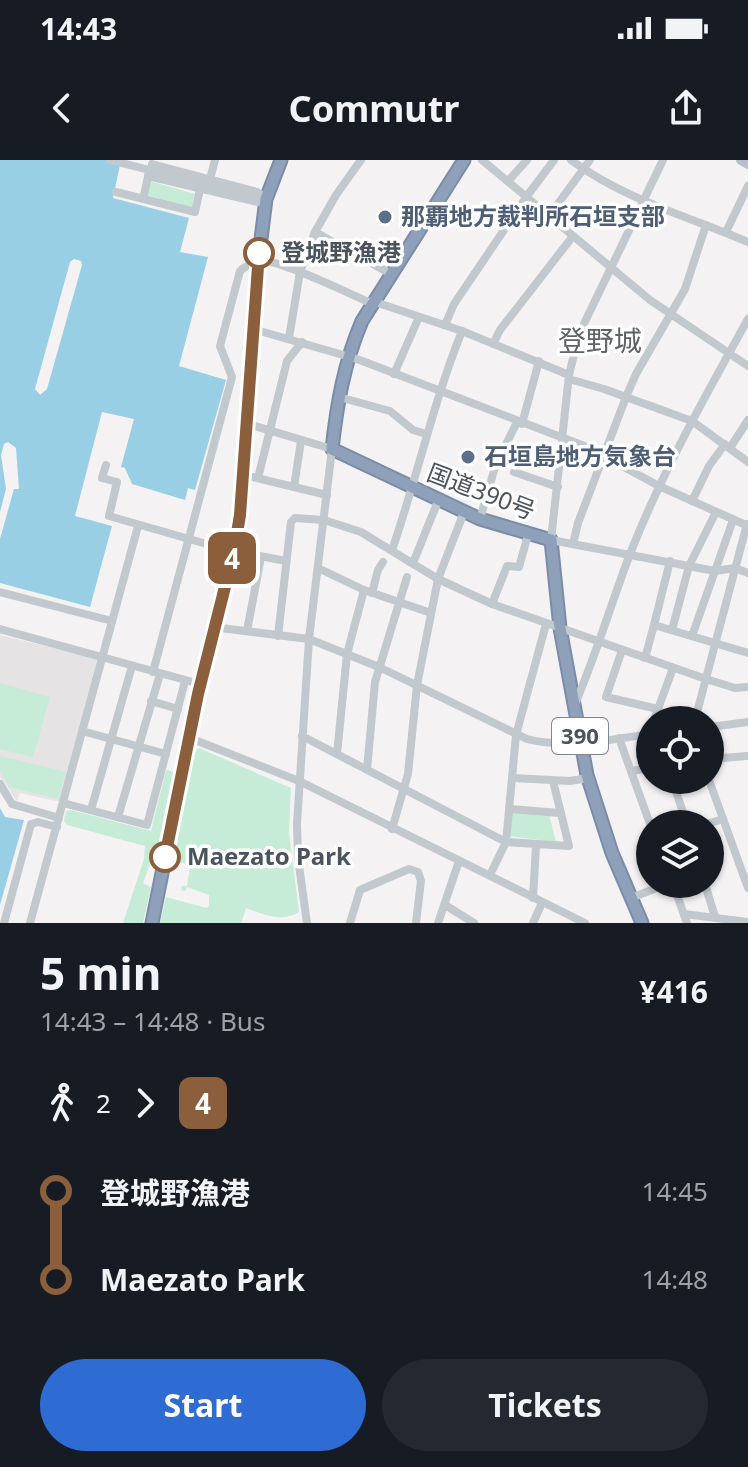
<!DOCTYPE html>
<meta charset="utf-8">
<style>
:root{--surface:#171b24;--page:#242831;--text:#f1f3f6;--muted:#9ea1a6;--accent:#2e6bd2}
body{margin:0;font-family:"Noto Sans","Noto Sans JP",sans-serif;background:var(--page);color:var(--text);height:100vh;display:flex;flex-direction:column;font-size:30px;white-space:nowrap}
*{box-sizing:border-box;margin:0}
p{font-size:26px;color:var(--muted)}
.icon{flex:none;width:44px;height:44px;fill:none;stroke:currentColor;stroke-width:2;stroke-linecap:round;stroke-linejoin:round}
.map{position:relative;height:763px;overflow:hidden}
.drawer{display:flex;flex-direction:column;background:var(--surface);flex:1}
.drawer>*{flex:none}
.badge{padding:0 16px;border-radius:12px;font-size:28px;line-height:52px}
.controls{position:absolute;left:636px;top:546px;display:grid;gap:16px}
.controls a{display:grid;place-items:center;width:88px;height:88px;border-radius:50%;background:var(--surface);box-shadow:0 2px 6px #0004;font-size:40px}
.map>.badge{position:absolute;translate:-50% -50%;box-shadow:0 0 0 4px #fff}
.legs{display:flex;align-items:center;gap:12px;height:88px;padding:0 40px;font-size:26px}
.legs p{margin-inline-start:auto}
.headline{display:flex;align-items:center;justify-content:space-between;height:136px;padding:0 40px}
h1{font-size:44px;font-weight:700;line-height:60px}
.primary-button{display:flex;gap:16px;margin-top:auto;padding:16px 40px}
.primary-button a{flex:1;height:92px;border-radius:48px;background:var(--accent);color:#fff;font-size:32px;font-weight:700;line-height:92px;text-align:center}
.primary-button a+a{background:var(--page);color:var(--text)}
ul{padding:0 40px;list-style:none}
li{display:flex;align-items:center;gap:28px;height:88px;font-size:30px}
li i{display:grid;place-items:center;width:12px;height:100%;margin:0 10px;background:currentColor}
li i::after{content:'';width:20px;height:20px;margin:-10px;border:6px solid;border-radius:50%;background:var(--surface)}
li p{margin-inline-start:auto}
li:first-child i{background:linear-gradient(#0000 50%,currentColor 0)}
li:last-child i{background:linear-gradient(currentColor 50%,#0000 0)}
.status{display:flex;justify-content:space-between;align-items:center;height:56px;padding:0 40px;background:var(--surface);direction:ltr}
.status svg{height:22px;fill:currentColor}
header{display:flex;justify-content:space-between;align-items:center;height:104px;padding:0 40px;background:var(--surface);font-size:36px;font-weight:700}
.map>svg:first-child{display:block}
.education{fill:#e5e3e3}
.green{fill:#c6ecd7}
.water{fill:#98cfe4}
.pier{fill:#f4f2f2}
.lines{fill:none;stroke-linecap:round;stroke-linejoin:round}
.highway-casing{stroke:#7a8ca6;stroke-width:15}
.minor{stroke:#c1c8ce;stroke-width:8}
.major{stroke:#b5bfcd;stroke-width:10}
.highway{stroke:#8fa1ba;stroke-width:11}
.minor-bridge{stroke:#c1c8ce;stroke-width:8}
.line-1-casing{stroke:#fff;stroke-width:18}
.line-1{stroke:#8b5e3c;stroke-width:12}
.service-dot{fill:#5c6f8a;stroke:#fff;stroke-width:3}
.stop-1-dot{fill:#fff;stroke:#8b5e3c;stroke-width:4}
.labels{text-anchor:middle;stroke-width:7;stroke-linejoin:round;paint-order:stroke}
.shield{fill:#fff;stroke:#81878e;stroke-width:2}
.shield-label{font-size:22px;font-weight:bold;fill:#4b545d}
.service-label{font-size:24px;font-weight:bold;fill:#4e5e75;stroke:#fff;text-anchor:start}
.stop-label{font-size:24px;font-weight:bold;fill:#4b545d;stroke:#fff;text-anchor:start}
.street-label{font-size:24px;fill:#4b545d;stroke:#fff}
.quarter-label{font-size:28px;fill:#5f6266;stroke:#fff}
</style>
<div class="status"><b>14:43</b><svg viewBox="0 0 49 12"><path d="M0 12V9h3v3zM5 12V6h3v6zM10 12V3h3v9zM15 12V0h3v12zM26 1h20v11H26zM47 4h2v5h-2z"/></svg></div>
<header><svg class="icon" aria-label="back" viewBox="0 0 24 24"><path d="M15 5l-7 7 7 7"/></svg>Commutr<svg class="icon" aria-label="share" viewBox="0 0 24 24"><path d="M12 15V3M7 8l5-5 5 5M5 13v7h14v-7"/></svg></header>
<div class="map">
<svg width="748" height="763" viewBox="0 0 748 763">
<rect width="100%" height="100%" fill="#f4f2f2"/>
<polygon class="education" points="0,475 95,498 98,502 60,642 20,633 17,641 0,617"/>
<g class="green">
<polygon points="150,21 195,34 192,48 146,35"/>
<polygon points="0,523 50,537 33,597 0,589"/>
<path d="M 199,588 L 291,628 L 289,673 L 299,752 C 282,763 263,754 246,748 L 241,763 L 160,763 L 166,737 L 207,748 L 209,745 L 209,735 L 187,727 L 185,731 L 181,730 L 182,726 L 187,726 L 190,708 L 184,703 L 172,701 L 193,593 Z"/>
<polygon points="0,596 66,612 58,639 9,627 0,610"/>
<polygon points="166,610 174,612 157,699 152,698 143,723 151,727 143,763 123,763 144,699 145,686 67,665 64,661 66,651 71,650 151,671"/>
<polygon points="512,651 549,654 556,682 508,676"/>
</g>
<g class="water">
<polygon points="0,0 121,0 113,38 189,58 180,92 208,97 179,206 226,220 195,330 188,328 185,340 132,324 125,308 121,307 134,259 102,252 75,356 112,366 90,447 0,423"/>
<polygon points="0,648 5,657 24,660 0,745"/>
</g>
<g class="pier">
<polygon points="74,99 81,101 82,105 47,229 40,235 35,229 70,102"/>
<polygon points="8,282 16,288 19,329 14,329 0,379 0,352 6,329 1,295 4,284"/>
</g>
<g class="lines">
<defs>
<g id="highway">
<path d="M 464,0 L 362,161 C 344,203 337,244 332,289 L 480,359 L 551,380 L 560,468 L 587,615 L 612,693 L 642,763"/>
<polyline points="152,763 198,534 234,391 240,355 258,103 266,39 281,0"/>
</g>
</defs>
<use href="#highway" class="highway-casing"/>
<g class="minor">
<polyline points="482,0 650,140 748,206"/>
<path d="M 571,0 C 625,40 688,56 748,82"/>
<polyline points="663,0 579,174 569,215 551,380 715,411 735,408 748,413"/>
<polyline points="152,4 257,32 266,39"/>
<polyline points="148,16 258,42 266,39"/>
<polyline points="210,19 215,0"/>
<polyline points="508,21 527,0"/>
<polyline points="116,32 195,52 201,25"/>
<polyline points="143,39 149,12"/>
<polyline points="549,56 590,0"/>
<polyline points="315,72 391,114"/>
<polyline points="726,72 748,26"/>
<polyline points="372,141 462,171 569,215"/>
<polyline points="445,165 454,144 527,36 554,0"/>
<polyline points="253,169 357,199 587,287 659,326 748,366"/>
<polyline points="289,178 300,112 315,72 336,35 361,0"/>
<polyline points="493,184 500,170 573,76"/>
<polyline points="394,214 419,157"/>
<polyline points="569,219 604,229 692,261 748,302"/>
<polyline points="339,237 390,251 413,270 426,274"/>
<polyline points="248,264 332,289 309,479 297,664 298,698 307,763"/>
<polyline points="522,264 539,201"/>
<polyline points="730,288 748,260"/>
<polyline points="106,305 102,318 117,322 109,356 224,389 286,401"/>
<polyline points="514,312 558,327"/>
<polyline points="244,315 327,335"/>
<polyline points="258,318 287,201 302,182"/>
<polyline points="294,327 301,281"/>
<polyline points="692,341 709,306 725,284"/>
<polyline points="480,359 495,307 517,262"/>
<polyline points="573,384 578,363 626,237 636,214 685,129 706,65"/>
<path d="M 392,390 C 417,318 433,243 462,171"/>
<polyline points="670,401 654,465 748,493"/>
<polyline points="413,403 438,341"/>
<polyline points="318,408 364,430 431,453"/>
<polyline points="0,432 112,461"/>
<polyline points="372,433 378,410 383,402"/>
<polyline points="492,444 507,406 519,407 528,375"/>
<path d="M 213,467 L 309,479 L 379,507 L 527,579 C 566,589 610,580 650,574"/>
<polyline points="0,469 200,524"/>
<polyline points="672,470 689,406 716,352"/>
<polyline points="247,471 261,397"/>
<polyline points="278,476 291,362 295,358 324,360 361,372 438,419 492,444 706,519 735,528 748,527"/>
<polyline points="692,476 733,360"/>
<polyline points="622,490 606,537 658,549"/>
<polyline points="645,498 654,465"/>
<path d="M 153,512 L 232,217 L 220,186 L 240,111 C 245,106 255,102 263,101 C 281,100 350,134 371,143"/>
<polyline points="151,541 178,549"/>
<path d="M 575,544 C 596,495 611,444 630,394 C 662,312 706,235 748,159"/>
<polyline points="654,560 673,508"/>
<polyline points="695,560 747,364"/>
<polyline points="710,567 748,562"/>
<polyline points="82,571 166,594"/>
<polyline points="302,576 506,682 569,686 553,621"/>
<polyline points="190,578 299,621 585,763"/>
<polyline points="619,578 650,664"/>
<polyline points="337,594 347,494 364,430"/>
<polyline points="710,599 748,596"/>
<polyline points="367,610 375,522 407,417"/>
<polyline points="631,611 650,608"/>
<polyline points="513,618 570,621 588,618"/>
<polyline points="672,620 687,664"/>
<polyline points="709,620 748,728"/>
<polyline points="0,624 12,644 59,658"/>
<polyline points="63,643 147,665 184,525"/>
<polyline points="510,649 560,653"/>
<polyline points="91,650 132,506"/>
<polyline points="118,657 160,514"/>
<polyline points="707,664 723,659"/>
<polyline points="392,669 408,614 417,525 438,419 464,352"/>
<polyline points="490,715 506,682 516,575 546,464"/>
<polyline points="673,724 687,763"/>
<polyline points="705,724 715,757"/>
<polyline points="533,738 536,686"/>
<polyline points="631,738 667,724"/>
<polyline points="445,745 474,763"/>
<polyline points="684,754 748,762"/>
<polyline points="4,763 31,664 38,662 57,667"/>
<polyline points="30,763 138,366"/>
<polyline points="350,763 360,730 409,709 418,712 421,721 416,763"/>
<polyline points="438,763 459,701"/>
<polyline points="533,763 542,743"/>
</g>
<polyline class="major" points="741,0 748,4"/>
<use href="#highway" class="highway"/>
<polyline class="minor-bridge" points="110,0 254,37"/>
</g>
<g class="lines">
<defs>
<polyline id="line-1" points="165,697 198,534 234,391 240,355 259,93"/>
</defs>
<use href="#line-1" class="line-1-casing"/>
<use href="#line-1" class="line-1"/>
</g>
<g class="service-dot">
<circle cx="385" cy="57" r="8"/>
<circle cx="468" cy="297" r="8"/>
</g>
<g class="stop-1-dot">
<circle cx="259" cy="93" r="14"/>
<circle cx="165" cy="697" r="14"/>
</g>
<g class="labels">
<rect class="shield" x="552" y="558" width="56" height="36" rx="6"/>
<g class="shield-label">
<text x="580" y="584">390</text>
</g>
<g class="service-label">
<text x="401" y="65">那覇地方裁判所石垣支部</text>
<text x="484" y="305">石垣島地方気象台</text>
</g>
<g class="stop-label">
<text x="281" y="101">登城野漁港</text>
<text x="187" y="705">Maezato Park</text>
</g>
<g class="street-label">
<text transform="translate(481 332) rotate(21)" y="8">国道390号</text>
</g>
<g class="quarter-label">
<text x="600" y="191">登野城</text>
</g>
</g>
</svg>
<div class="controls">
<a><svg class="icon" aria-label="locate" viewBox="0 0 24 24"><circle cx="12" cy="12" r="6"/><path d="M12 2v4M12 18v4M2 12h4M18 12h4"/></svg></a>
<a><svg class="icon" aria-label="layers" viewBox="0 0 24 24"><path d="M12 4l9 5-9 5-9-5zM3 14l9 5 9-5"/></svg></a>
</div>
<b class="badge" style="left:232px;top:398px;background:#8b5e3c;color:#fff">4</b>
</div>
<section class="drawer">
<div class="headline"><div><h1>5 min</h1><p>14:43 – 14:48 · Bus</p></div><b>¥416</b></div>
<div class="legs"><svg class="icon" aria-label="walk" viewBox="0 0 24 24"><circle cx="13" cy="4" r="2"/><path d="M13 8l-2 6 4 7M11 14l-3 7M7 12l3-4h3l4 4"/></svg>2<svg class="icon" aria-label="forward" viewBox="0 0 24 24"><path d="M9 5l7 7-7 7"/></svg><b class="badge" style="background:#8b5e3c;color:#fff">4</b></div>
<ul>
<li><i style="color:#8b5e3c"></i><b>登城野漁港</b><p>14:45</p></li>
<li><i style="color:#8b5e3c"></i><b>Maezato Park</b><p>14:48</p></li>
</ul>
<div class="primary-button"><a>Start</a><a>Tickets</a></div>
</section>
